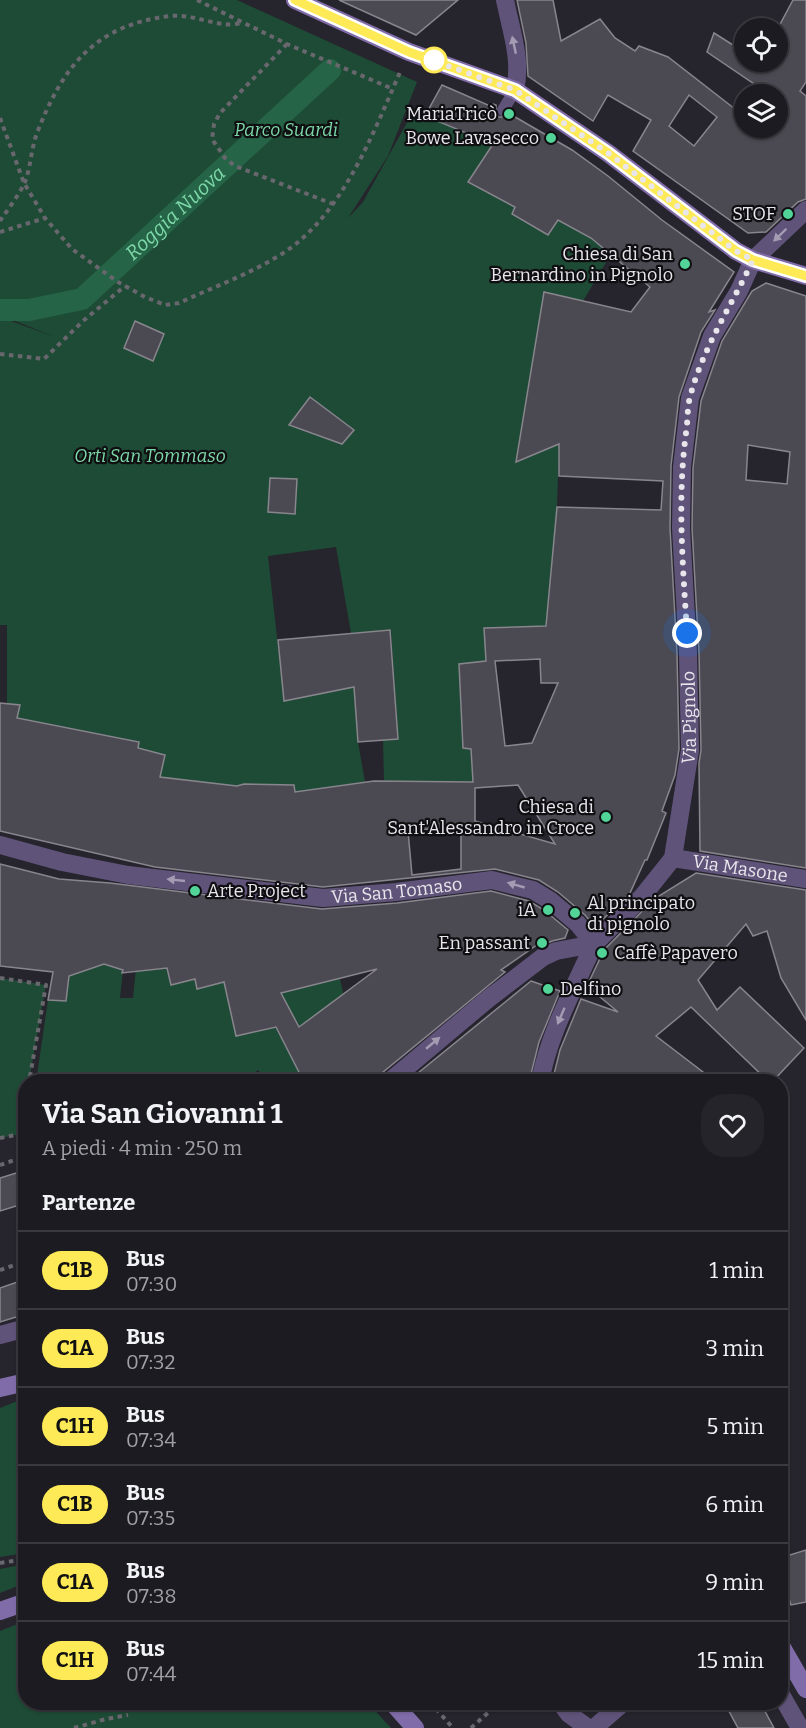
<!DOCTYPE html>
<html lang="it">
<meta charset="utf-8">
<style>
:root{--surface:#1c1b21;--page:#25242a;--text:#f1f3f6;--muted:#a0a1a5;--line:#3a393f}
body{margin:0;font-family:Bitter,serif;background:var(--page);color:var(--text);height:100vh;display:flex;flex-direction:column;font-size:22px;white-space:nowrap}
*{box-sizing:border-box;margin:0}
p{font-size:20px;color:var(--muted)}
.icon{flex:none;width:33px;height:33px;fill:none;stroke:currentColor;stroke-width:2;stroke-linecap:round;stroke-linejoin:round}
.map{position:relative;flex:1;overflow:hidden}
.sheet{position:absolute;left:18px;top:1074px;width:770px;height:636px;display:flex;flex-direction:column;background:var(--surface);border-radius:24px;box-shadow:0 2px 4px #0004,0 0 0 2px var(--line)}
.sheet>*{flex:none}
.badge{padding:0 12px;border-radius:20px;font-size:21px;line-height:39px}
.tools{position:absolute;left:734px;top:18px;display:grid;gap:12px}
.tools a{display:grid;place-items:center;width:54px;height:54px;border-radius:50%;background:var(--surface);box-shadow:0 2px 4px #0004,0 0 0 2px var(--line);font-size:30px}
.you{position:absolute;width:30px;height:30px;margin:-15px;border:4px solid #fff;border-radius:50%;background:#1a73e8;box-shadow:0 0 0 9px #1a73e833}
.map>.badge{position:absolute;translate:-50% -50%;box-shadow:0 0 0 3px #fff}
h2{padding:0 24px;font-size:22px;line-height:54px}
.round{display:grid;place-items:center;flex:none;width:63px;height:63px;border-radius:24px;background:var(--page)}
.summary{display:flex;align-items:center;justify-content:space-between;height:102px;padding:0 24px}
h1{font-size:28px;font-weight:700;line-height:45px}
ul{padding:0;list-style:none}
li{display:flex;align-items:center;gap:18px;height:78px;padding:0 24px;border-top:2px solid var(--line)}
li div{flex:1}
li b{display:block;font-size:22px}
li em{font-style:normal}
li .badge{min-width:66px;font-weight:700;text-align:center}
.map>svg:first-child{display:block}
.green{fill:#1e4b35}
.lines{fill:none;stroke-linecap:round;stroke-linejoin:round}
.canal{stroke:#256446;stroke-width:22}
.building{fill:#4b4951;stroke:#88858e;stroke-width:1.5;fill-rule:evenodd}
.path{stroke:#69676e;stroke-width:4;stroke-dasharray:4.5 4.5;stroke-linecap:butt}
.lane{stroke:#60537a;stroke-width:12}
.street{stroke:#60537a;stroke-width:18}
.secondary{stroke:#816caa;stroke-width:18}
.oneway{fill:#a49cb2}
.line-casing{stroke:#fff;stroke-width:14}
.line{stroke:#feea57;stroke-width:9}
.walk{stroke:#e8e6eb;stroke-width:6;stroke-dasharray:0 10.8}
.stop-dot{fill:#fff;stroke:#feea57;stroke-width:3}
.poi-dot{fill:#52d397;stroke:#0f0e11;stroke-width:2}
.labels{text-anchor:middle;stroke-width:4.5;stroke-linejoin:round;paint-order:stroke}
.poi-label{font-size:18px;fill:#e8e6eb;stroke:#0f0e11;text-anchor:end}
.park-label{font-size:18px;font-style:italic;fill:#7dd8a9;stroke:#0f0e11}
.street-label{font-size:18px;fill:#e8e6eb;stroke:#0f0e11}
.water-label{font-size:20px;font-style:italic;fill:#7dd8a9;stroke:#0f0e11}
</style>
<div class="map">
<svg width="806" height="1728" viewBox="0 0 806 1728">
<rect width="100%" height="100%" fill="#26242c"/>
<g class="green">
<polygon points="0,0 237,0 417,82 388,156 348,218 363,202 414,110 473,136 475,133 492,145 468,183 491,194 516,204 512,214 547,234 558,220 591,238 611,254 583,301 516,461 559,444 557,507 546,626 485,628 486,661 459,664 463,748 471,749 473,782 384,781 383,740 398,739 391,631 351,633 336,547 268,556 284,701 354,687 358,742 365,782 295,792 293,785 244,784 237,786 187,780 168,780 160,778 165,755 138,748 138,742 17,718 20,705 7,704 7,625 0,625 0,317 55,337 0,315"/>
<polygon points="104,964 123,970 120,998 133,998 136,969 167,968 171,985 195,979 197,989 224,982 250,1001 314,985 338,970 344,997 304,1081 268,1081 258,1070 243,1081 36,1082 48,1000 66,1001 69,976"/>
<polygon points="0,978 46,985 29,1081 26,1082 25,1105 21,1134 0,1138"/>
<polygon points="25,1398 23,1528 25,1528 25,1553 0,1557 0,1408"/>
<polygon points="25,1564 25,1583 0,1593 0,1569"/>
<polygon points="25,1621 26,1702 352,1702 359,1712 354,1703 368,1703 391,1728 0,1728 0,1631"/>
</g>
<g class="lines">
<path class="canal" id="s1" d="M 0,310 L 29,310 L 82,299 L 330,70"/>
</g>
<g class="building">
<polygon points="339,0 458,0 416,35"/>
<path d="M 517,0 L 553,0 L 561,41 L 600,19 L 615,38 L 635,51 L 639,46 L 668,57 L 744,116 L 744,128 L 777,128 L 777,94 L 769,94 L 707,52 L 714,33 L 744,52 L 744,62 L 777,62 L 777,30 L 793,0 L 806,0 L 806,82 L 800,91 L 806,96 L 806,199 L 798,202 L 766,232 L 748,233 L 633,151 L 651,120 L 608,95 L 593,121 L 528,76 L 526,43 ZM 689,95 L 717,117 L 694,146 L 669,126 Z"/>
<path d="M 442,85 L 490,106 L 493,104 L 496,105 L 496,113 L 499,117 L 506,117 L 510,114 L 572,150 L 608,176 L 662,220 L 734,272 L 709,312 L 715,310 L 701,332 L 679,397 L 671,466 L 670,528 L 677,653 L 679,749 L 675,775 L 662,811 L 666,813 L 647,860 L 645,860 L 630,893 L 595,927 L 585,915 L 558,892 L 539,880 L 495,869 L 323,887 L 155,867 L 0,831 L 0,703 L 20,705 L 17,718 L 139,742 L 138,748 L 165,755 L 160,777 L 237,786 L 244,784 L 294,785 L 295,792 L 374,781 L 473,782 L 471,749 L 463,748 L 459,664 L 486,661 L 484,628 L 546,626 L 557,507 L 661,510 L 663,481 L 559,476 L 559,444 L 516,462 L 544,292 L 631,312 L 650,287 L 591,238 L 558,220 L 548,235 L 512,214 L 515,207 L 468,182 L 493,144 L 425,116 ZM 540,659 L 541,683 L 558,683 L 532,743 L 505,746 L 495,661 ZM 518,785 L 555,844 L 475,821 L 475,788 ZM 461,826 L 461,869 L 412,875 L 408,831 Z"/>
<path d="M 766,283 L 806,296 L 806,868 L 700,851 L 699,763 L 701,750 L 699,653 L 692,528 L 693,468 L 701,401 L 722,341 L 752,291 ZM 748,445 L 790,452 L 787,484 L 746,480 Z"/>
<polygon points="135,321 164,334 153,361 124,348"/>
<polygon points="310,397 354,430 342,444 289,425"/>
<polygon points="270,478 297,479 295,514 268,512"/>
<polygon points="390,630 398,739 358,742 354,687 284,701 278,640"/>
<path d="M 0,864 L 59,879 L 110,883 L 322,909 L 397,903 L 491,891 L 529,901 L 544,910 L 568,930 L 565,938 L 552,941 L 539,947 L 537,945 L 501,970 L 505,972 L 382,1073 L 378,1082 L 304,1082 L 276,1027 L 236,1036 L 224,982 L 197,989 L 195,979 L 171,985 L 167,968 L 122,973 L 123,970 L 104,964 L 69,976 L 66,1001 L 48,1000 L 53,972 L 0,966 ZM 377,969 L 299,1027 L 281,993 Z"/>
<polygon points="696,873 806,890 806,1020 781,978 767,931 753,936 746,924 698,980 717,1010 740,987 804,1048 772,1082 769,1082 691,1007 656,1036 716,1082 552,1082 560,1050 581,999 618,1012 587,986 604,950 654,899"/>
<polygon points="531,981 560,991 539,1042 529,1082 407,1082"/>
<polygon points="26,1170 26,1203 0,1211 0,1178"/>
<polygon points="26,1279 26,1314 0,1322 0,1288"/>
<polygon points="806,1550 806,1602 791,1605 780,1570 780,1558"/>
<polygon points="724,1702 760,1702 774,1728 738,1728"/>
</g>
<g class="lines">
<g class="path">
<polyline points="197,0 287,44 393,89"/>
<polyline points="287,44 220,113 214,124 212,139 225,158 235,166 333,204"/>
<path d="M 0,118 L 24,183 L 45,218 L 72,249 L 118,282 L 145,297 L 165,305 L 179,303 C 211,288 245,276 275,258 C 341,221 372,135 401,70"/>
<path d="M 0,221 C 8,209 19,195 25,182 C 31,166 31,149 37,133 C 63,66 95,25 170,16 C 189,14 205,22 224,24 C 230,25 237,24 243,23"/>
<polyline points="0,232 45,218"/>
<polyline points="0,354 44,359 83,321 125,286"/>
<polyline points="0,978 46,985 29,1082"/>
<polyline points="0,1138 21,1134 26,1105"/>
<polyline points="0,1165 26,1156"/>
<polyline points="0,1270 26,1261"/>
<polyline points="0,1563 26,1559"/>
<polyline points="430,1702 453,1728"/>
<polyline points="74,1728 106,1719 128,1715"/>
<polyline points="471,1728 500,1702"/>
</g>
<polyline class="lane" points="503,110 515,90"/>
<g class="street">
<path d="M 505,0 C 511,30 522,60 515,90"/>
<path id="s2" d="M 0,845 L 62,862 L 128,875 L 323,898 L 396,892 L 492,880 L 533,890 L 551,901 L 578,924 L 594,944"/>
<path id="s3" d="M 673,858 L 806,879"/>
<path id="s4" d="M 389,1082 L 488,999 L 543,957 L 556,951 L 594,944 L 641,898 L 673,858 L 690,750 L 688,653 L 681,528 L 682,467 L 690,398 L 712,336 L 739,291 L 753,260 L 806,210"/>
<path d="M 540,1082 C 549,1033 574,989 594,944"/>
<polyline points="0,1335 26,1328"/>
<polyline points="780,1693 800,1728"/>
<polyline points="560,1702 569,1714 588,1728"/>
<polyline points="594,1728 624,1702"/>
</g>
<g class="secondary">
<polyline points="295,0 409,52 515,90 608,153 736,251 753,260 806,276"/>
<polyline points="0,1388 26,1382"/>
<polyline points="0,1611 26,1602"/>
<polyline points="780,1644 806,1689"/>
<polyline points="392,1702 415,1728"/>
</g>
</g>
<defs><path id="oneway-solid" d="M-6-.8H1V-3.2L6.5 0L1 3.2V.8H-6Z" transform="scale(1.5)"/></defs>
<g class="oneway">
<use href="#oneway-solid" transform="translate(514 45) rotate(-102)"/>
<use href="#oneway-solid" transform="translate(780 235) rotate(136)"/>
<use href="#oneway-solid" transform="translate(176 880) rotate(-174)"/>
<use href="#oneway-solid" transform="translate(516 885) rotate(-164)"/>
<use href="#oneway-solid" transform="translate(561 1016) rotate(113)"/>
<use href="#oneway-solid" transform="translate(433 1043) rotate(-40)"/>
</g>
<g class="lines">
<defs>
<polyline id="line" points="295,0 409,52 515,90 608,153 736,251 753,260 806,276"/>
</defs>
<use href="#line" class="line-casing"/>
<use href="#line" class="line"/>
<path class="walk" d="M 434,60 L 426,58 L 515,90 L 608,153 L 736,251 L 753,260 C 732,305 703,347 690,397 C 687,408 688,421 686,433 C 677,500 683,566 687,633"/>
</g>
<circle class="stop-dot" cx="434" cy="60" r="12"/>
<g class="poi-dot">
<circle cx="509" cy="114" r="6"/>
<circle cx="551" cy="138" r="6"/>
<circle cx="788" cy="214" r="6"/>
<circle cx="685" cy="264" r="6"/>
<circle cx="606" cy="817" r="6"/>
<circle cx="195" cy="891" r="6"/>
<circle cx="548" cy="910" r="6"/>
<circle cx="575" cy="913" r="6"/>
<circle cx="542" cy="943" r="6"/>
<circle cx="602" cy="953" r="6"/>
<circle cx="548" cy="989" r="6"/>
</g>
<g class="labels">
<g class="poi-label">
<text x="497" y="120">MariaTricò</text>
<text x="539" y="144">Bowe Lavasecco</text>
<text x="776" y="220">STOF</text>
<text x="673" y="260">Chiesa di San<tspan x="673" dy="21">Bernardino in Pignolo</tspan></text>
<text x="594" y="813">Chiesa di<tspan x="594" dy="21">Sant'Alessandro in Croce</tspan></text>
<text x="207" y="897" text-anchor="start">Arte Project</text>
<text x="587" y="909" text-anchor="start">Al principato<tspan x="587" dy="21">di pignolo</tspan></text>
<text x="536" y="916">iA</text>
<text x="530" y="949">En passant</text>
<text x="614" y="959" text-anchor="start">Caffè Papavero</text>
<text x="560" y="995" text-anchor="start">Delfino</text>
</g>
<g class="park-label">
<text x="286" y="136">Parco Suardi</text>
<text x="150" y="462">Orti San Tommaso</text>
</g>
<g class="street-label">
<text dy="6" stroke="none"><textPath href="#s4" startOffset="510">Via Pignolo</textPath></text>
<text dy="6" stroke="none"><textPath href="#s3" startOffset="68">Via Masone</textPath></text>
<text dy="6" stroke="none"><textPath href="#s2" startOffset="402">Via San Tomaso</textPath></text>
</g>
<g class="water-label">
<text dy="7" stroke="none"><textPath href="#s1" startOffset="210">Roggia Nuova</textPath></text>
</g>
</g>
</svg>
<div class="tools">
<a><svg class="icon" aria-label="locate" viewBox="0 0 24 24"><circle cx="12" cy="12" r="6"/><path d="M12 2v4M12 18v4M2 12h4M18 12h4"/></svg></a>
<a><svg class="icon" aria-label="layers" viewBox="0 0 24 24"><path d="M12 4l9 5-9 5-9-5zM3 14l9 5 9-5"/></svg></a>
</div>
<div class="you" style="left:687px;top:633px"></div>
<section class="sheet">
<div class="summary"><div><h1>Via San Giovanni 1</h1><p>A piedi · 4 min · 250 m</p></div><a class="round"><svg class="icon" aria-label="heart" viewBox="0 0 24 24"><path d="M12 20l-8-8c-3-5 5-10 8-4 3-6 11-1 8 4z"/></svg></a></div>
<h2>Partenze</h2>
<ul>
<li><span class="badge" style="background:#feea57;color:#111">C1B</span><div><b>Bus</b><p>07:30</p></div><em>1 min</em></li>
<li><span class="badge" style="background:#feea57;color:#111">C1A</span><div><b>Bus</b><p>07:32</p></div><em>3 min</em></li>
<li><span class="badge" style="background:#feea57;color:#111">C1H</span><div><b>Bus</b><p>07:34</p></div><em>5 min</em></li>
<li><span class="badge" style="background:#feea57;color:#111">C1B</span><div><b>Bus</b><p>07:35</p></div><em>6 min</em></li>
<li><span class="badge" style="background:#feea57;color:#111">C1A</span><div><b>Bus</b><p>07:38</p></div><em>9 min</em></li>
<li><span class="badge" style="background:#feea57;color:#111">C1H</span><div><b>Bus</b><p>07:44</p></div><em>15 min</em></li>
</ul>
</section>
</div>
